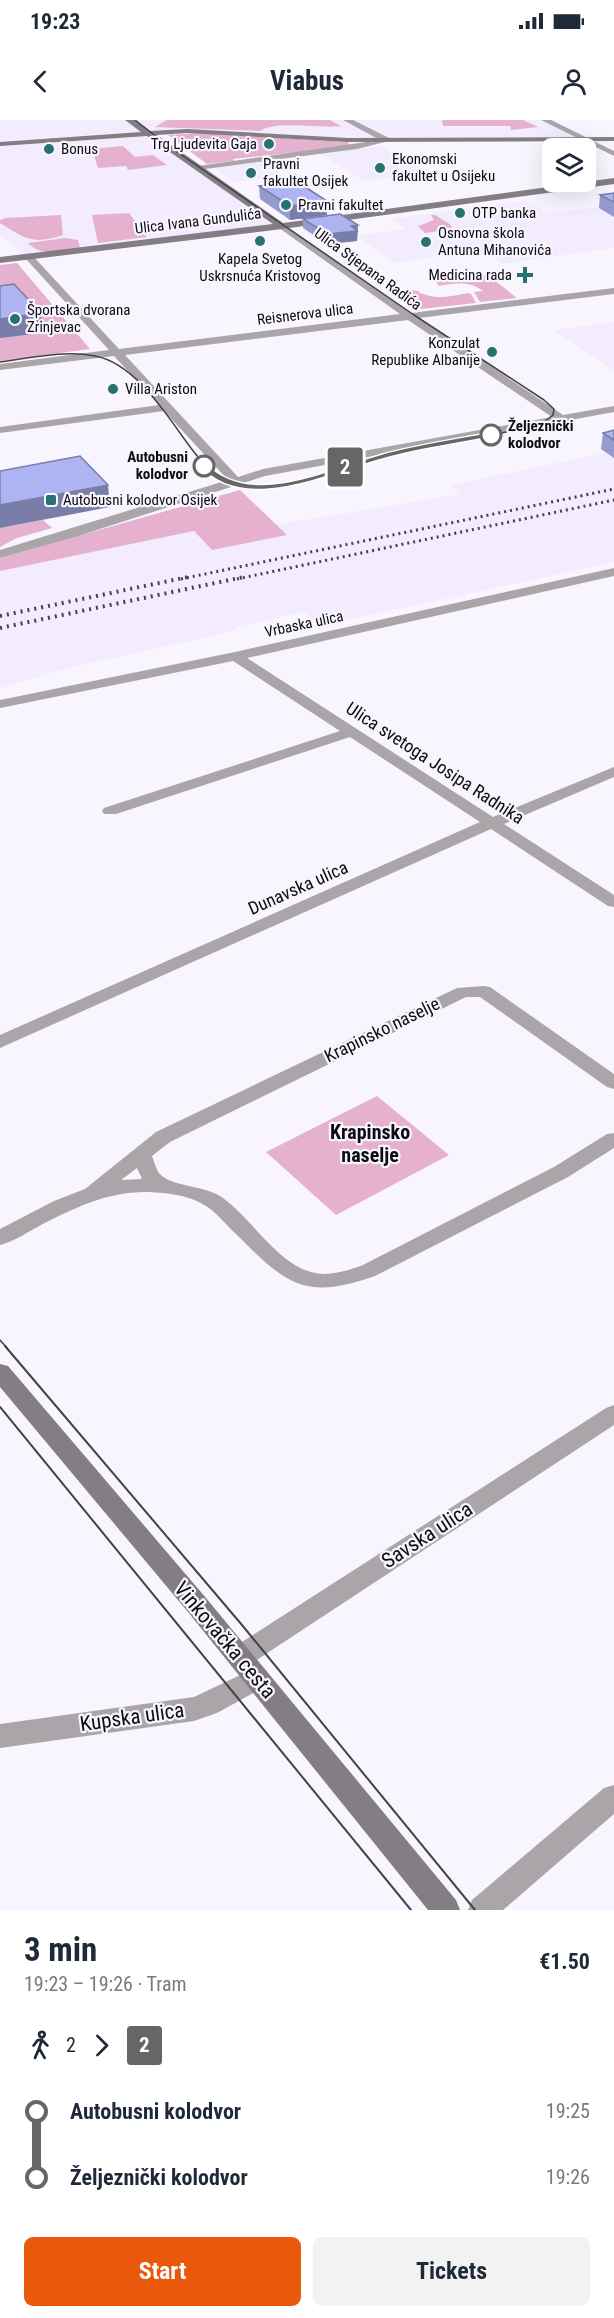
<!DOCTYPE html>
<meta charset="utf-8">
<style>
:root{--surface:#fff;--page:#f2f2f3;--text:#1f2937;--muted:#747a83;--accent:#ea580c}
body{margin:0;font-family:"Roboto Condensed",sans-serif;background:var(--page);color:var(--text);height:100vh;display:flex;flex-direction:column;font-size:22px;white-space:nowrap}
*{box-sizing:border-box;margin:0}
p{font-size:20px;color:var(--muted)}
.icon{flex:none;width:33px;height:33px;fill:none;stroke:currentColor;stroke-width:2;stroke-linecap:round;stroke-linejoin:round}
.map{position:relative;height:1790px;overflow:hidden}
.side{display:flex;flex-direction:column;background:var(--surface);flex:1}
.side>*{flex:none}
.badge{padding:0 12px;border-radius:4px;font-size:21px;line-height:39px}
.fabs{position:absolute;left:542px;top:18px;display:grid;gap:12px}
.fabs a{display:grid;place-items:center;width:54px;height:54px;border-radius:9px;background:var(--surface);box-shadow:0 6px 24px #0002;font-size:30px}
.map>.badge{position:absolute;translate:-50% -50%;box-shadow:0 0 0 3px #fff}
.legs{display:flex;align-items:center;gap:9px;height:66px;padding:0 24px;font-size:20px}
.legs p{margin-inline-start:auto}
.summary{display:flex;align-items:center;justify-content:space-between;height:102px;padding:0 24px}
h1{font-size:33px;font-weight:700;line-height:45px}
.primary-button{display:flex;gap:12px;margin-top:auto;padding:12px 24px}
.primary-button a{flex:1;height:69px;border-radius:9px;background:var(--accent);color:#fff;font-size:24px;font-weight:700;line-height:69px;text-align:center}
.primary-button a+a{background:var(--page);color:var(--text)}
ul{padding:0 24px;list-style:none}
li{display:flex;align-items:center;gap:21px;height:66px;font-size:22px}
li i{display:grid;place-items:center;width:9px;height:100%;margin:0 8px;background:currentColor}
li i::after{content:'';width:15px;height:15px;margin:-8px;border:4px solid;border-radius:50%;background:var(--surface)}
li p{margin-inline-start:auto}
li:first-child i{background:linear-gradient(#0000 50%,currentColor 0)}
li:last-child i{background:linear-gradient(currentColor 50%,#0000 0)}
.status{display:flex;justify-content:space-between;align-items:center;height:42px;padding:0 30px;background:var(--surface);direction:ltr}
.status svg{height:16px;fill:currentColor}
header{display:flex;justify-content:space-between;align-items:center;height:78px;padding:0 24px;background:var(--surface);font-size:27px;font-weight:700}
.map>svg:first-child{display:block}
.built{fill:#f2ecfe}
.green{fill:#e6b0cf}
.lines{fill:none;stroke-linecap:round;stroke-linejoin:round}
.street{fill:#a9a5a9;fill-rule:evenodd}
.secondary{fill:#837e84;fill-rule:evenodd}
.tram-far1{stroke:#434247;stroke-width:1.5}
.tram{stroke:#434247;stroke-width:2}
.rail-far1{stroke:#434247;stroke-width:3;stroke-dasharray:2 4;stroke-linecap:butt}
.rail{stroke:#434247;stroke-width:4;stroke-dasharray:2 5;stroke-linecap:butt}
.wall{fill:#959bcf}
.shaded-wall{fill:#797ea9}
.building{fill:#adb4f1;stroke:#797ea9;stroke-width:1.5}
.line-1{fill:#666;stroke:#fff;stroke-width:1.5}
.poi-dot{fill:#277271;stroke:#f8f5fe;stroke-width:2}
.stop-1-dot{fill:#fff;stroke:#666;stroke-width:3}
.labels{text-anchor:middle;stroke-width:4.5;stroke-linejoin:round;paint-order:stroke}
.far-poi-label{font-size:15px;fill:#0d0c10;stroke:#f8f5fe;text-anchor:start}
.far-street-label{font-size:15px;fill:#0d0c10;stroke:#f8f5fe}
.far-stop-label{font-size:15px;font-weight:bold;fill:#0d0c10;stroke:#f8f5fe;text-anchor:start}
.street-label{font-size:18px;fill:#0d0c10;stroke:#f8f5fe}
.neighbourhood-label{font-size:20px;font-weight:bold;fill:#0d0c10;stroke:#f8f5fe}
.near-street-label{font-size:21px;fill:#0d0c10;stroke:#f8f5fe}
</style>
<div class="status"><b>19:23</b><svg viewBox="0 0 49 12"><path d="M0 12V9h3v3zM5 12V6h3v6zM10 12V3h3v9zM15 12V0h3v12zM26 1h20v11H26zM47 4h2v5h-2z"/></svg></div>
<header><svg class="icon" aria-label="back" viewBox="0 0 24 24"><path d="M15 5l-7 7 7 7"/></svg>Viabus<svg class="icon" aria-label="person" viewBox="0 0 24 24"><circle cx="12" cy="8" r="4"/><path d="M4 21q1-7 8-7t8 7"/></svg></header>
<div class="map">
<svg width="614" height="1790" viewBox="0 0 614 1790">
<rect width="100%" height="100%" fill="#f8f5fe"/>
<g class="built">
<polygon points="0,0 539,0 577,18 345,19 198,12 148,16 279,107 27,138 0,115"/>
<polygon points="381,26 428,53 364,61 321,34"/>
<polygon points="262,42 283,56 234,62 214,48"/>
<polygon points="525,81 546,93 614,86 614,128 502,144 490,134 453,138 448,135 394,143 356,116 406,109 390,99"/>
<polygon points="614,202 614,250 554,210 607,203"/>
<polygon points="614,327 614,442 319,506 304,492 235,507 238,510 64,549 0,568 0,451 194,411 198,415 312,399 460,374 452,365 605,333 601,329"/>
</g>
<g class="green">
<path d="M 167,0 L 330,0 L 341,6 C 322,9 274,0 261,11 L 155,7 Z"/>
<polygon points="442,0 523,0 538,7 511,10 510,6 443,6"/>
<polygon points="199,13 348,22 349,27 233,39 234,41 207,44 168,15"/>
<polygon points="123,26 135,37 153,35 167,45 128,50 126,46 98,48 92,29"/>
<polygon points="129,93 147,117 98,123 92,95"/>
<path d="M 61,95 L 63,115 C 32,125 26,119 0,103 L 0,100 L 6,98 Z"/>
<polygon points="431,95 435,95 451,105 452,109 425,113 418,106 434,100"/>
<path d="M 65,118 L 78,120 L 80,128 C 61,131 42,138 28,123 Z"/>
<polygon points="17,143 90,229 0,241 0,145"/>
<path d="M 475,155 L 489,156 L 517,178 L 480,182 L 474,172 L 483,171 C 468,160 453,164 439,166 L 435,161 Z"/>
<path d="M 389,169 L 420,171 L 418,172 C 437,180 447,177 468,173 L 471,174 L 476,183 L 421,189 Z"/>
<polygon points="240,370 287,415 212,430 194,411 0,451 0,438"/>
<polygon points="43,400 52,408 17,418 0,427 0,408"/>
<polygon points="377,976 449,1035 336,1095 266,1032"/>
</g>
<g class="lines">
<g class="street">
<polygon points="343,0 353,0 393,20 357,29 198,50 194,48 198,46 380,20"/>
<polygon points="541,0 551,0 614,31 614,36"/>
<path d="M 282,103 L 411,193 L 614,168 L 614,174 L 419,198 L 563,295 L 614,286 L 614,292 L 265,356 L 75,417 L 0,438 L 0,430 L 228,360 L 164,291 L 0,313 L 0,307 L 159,285 L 114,236 L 0,250 L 0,244 L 109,230 L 26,139 L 26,135 L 32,135 L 119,229 L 400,194 L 279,108 L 278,106 ZM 408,200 L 552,297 L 263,349 L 238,357 L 125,235 Z"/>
<polygon points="614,448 614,456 247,538 493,697 614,647 614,657 504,704 614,775 614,787 608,786 491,709 0,928 0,915 480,702 350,617 116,694 104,694 102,691 104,688 340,611 233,541 0,588 0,580 235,532"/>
<path d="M 484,866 L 490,867 L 614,954 L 614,969 L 607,967 L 480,877 L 466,877 L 170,1022 L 152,1036 C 154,1041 156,1049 159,1053 C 170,1067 206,1065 223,1078 C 251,1098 276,1142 311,1152 C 328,1157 345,1151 361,1146 L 554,1047 L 607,1014 L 614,1013 L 614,1028 L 568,1057 L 375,1156 C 304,1181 286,1164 236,1114 C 226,1105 217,1093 206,1086 C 189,1075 168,1073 149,1072 C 109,1071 76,1087 41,1105 C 28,1112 15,1121 0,1125 L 0,1109 L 54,1081 L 85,1069 L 156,1012 L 457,868 ZM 137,1048 L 142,1059 L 121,1060 Z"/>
<polygon points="614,1285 614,1305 249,1545 240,1548 231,1545 227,1537 231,1529 606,1288"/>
<polygon points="257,1547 266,1550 270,1558 266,1566 217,1593 194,1601 0,1628 0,1604 194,1577"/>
<polygon points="614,1665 614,1694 503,1790 468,1790 472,1780 604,1668"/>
</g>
<g class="secondary">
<polygon points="125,0 134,0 150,11 187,9 348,18 614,17 614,21 348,22 187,13 157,15 283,103 614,58 614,64 282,109 0,143 0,137 273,104 147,16 0,26 0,22 141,12"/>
<polygon points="0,1244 8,1246 206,1478 456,1780 460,1790 428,1790 188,1492 0,1267"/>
</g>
<g class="tram-far1">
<path d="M 0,242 C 31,238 64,230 95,236 C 138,244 169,300 194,332 C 206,347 217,361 236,365 C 292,376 348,344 400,332 C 443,322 487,317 530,307 L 544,302 L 553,295 L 554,289 L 544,280 L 414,195 L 167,25 L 135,0"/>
<polyline points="0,1220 7,1228"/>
</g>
<g class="tram">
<polyline points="5,1226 242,1505 475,1790"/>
<polyline points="0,1287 411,1790"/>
</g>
<g class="rail-far1">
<polyline points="181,459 614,369"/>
<polyline points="237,459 614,380"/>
</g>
<g class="rail">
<polyline points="0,496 188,457"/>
<polyline points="0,508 244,457"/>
</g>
</g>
<g class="wall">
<polygon points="259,66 327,81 327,95 290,100 260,79"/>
<polygon points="614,73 614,97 599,88 600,75"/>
<polygon points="303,99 358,105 357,121 327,124 303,108"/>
<polygon points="614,310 614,338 601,329 603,313"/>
</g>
<g class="shaded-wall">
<polygon points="327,81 327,95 290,100 290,86"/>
<polygon points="358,105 357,121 327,124 327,114 351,106"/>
<polygon points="41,193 42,213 0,218 0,199"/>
<polygon points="108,365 110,387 0,408 0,385"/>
</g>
<g class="building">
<polygon points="296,61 327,81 290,86 259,66"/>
<polygon points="614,73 614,82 600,75"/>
<polygon points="340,94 358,105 351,106 357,111 327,114 303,99"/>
<polygon points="14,164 41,193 0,199 0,166"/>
<polygon points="614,310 614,320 603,313"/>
<polygon points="80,336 108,365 0,385 0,351"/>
</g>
<path class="line-1" d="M 491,312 L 494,316 C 458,324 421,328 386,338 C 334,351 244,397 200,346 L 207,344 C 252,389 331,348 382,334 C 418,324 455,319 491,312 Z"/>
<g class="poi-dot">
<circle cx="269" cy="24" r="6"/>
<circle cx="49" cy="29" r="6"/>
<circle cx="380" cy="48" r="6"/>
<circle cx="251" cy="53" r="6"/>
<circle cx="286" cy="85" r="6"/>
<circle cx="460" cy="93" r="6"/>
<circle cx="260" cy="121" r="6"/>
<circle cx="426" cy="122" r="6"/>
<path d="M522 146h6v6h6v6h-6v6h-6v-6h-6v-6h6z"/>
<circle cx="15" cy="199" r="6"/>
<circle cx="492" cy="232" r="6"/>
<circle cx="113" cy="269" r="6"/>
<rect x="45" y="374" width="12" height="12" rx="3"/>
</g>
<g class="stop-1-dot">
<circle cx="491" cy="315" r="10"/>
<circle cx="204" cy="346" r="10"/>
</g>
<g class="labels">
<g class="far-poi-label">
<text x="257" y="29" text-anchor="end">Trg Ljudevita Gaja</text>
<text x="61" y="34">Bonus</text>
<text x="392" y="44">Ekonomski<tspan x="392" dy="17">fakultet u Osijeku</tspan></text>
<text x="263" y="49">Pravni<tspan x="263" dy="17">fakultet Osijek</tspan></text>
<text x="298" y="90">Pravni fakultet</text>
<text x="472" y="98">OTP banka</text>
<text x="438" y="118">Osnovna škola<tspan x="438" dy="17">Antuna Mihanovića</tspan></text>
<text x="260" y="144" text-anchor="middle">Kapela Svetog<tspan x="260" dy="17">Uskrsnuća Kristovog</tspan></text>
<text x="512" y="160" text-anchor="end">Medicina rada</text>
<text x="27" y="195">Športska dvorana<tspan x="27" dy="17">Zrinjevac</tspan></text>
<text x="480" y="228" text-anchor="end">Konzulat<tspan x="480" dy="17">Republike Albanije</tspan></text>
<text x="125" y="274">Villa Ariston</text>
<text x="63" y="385">Autobusni kolodvor Osijek</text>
</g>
<g class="far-street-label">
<text transform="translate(198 101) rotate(-7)" y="5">Ulica Ivana Gundulića</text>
<text transform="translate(368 149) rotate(36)" y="5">Ulica Stjepana Radića</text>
<text transform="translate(305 194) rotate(-7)" y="5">Reisnerova ulica</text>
<text transform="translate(304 504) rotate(-12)" y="5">Vrbaska ulica</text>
</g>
<g class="far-stop-label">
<text x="508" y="311">Željeznički<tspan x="508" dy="17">kolodvor</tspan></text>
<text x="188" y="342" text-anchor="end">Autobusni<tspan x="188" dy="17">kolodvor</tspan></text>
</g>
<g class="street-label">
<text transform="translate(435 643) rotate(33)" y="6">Ulica svetoga Josipa Radnika</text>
<text transform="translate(298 768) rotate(-24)" y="6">Dunavska ulica</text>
<text transform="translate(382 910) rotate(-26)" y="6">Krapinsko naselje</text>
</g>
<g class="neighbourhood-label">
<text x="370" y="1019">Krapinsko<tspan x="370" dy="23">naselje</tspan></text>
</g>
<g class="near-street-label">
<text transform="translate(427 1415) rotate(-33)" y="7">Savska ulica</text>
<text transform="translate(225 1520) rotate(50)" y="7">Vinkovačka cesta</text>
<text transform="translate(132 1597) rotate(-8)" y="7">Kupska ulica</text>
</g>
</g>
</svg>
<div class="fabs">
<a><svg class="icon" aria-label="layers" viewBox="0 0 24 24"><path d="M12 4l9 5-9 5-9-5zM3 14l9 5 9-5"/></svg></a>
</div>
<b class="badge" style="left:345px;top:347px;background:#666;color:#fff">2</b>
</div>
<section class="side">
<div class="summary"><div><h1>3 min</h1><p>19:23 – 19:26 · Tram</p></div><b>€1.50</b></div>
<div class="legs"><svg class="icon" aria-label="walk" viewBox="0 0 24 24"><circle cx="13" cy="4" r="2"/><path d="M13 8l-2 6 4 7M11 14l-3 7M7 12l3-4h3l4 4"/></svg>2<svg class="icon" aria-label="forward" viewBox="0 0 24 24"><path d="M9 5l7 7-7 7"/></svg><b class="badge" style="background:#666;color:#fff">2</b></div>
<ul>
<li><i style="color:#666"></i><b>Autobusni kolodvor</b><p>19:25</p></li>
<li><i style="color:#666"></i><b>Željeznički kolodvor</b><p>19:26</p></li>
</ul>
<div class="primary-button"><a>Start</a><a>Tickets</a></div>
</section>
